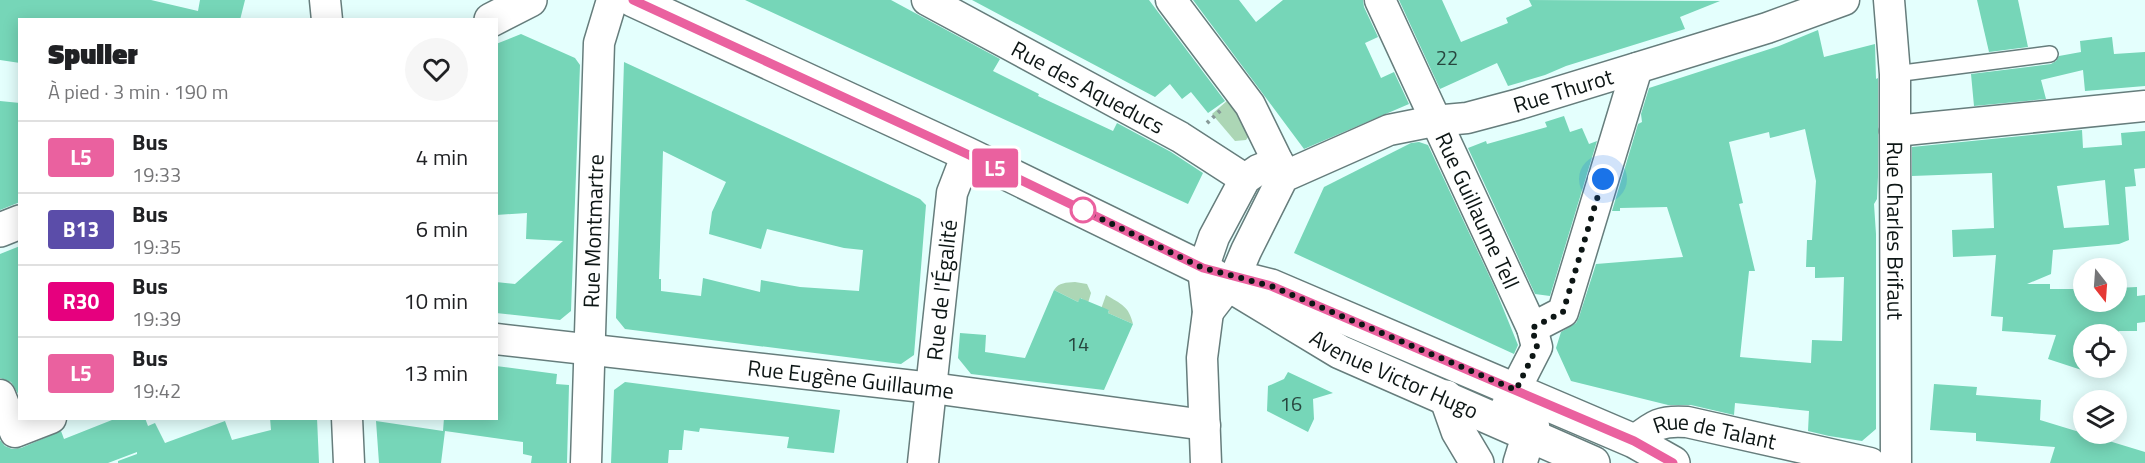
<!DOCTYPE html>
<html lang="fr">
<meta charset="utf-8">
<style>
:root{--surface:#fff;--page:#f6f6f6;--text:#202124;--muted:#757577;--line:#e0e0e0}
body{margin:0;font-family:"Titillium Web",sans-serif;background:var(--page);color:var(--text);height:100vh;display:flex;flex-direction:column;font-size:22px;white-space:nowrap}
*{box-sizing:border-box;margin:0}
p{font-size:20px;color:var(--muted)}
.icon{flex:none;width:33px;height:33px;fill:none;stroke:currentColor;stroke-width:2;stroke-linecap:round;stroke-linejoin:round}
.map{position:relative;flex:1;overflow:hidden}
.side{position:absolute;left:18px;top:18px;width:480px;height:402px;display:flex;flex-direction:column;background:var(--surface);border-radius:0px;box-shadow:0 3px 15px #0003}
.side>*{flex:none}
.badge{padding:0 12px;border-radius:4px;font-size:21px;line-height:39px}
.needle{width:39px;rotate:163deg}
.controls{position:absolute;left:2073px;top:258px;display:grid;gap:12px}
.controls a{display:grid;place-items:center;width:54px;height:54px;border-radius:50%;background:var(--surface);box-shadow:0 3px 15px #0003;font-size:30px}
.you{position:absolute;width:30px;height:30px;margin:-15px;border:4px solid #fff;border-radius:50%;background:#1a73e8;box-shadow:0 0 0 9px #1a73e833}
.map>.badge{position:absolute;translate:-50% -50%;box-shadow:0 0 0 3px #fff}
.round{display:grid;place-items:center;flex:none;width:63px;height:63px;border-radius:32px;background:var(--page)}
.headline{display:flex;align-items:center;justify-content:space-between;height:102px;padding:0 30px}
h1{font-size:28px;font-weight:800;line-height:45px}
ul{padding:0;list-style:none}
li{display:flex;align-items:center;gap:18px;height:72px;padding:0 30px;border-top:2px solid var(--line)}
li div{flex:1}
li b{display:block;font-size:22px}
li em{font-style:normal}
li .badge{min-width:66px;font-weight:700;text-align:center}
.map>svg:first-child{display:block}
.green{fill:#acd6b5}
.building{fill:#76d6b8;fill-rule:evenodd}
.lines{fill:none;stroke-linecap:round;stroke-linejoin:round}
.lane-casing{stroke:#667d7c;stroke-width:18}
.street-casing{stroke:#667d7c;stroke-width:33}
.secondary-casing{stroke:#667d7c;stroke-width:36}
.path{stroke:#879a98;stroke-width:4;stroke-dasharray:3 4.5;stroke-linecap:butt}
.lane{stroke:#fff;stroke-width:15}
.street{stroke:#fff;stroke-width:30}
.secondary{stroke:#fff;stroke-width:33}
.line-casing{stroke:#fff;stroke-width:14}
.line{stroke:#ea619f;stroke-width:9}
.walk{stroke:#0d1615;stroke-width:6;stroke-dasharray:0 10.8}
.stop-dot{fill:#fff;stroke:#ea619f;stroke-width:3}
.labels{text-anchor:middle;stroke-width:4.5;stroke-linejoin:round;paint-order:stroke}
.number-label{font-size:20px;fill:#27463e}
.street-label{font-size:22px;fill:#0d1615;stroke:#fff}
</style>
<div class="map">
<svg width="2145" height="463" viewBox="0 0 2145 463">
<rect width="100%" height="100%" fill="#e4fffd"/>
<g class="green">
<polygon points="1228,100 1251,133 1246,140 1235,141 1212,114"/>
<path d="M 1075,282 L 1087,284 L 1091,293 L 1088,303 L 1081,298 L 1078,302 L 1054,290 C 1059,282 1066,283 1075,282 Z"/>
<path d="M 1106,295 C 1121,304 1129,306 1133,324 L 1108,313 L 1109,310 L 1101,309 Z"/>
</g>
<g class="building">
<polygon points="0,0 151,0 198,11 200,0 245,0 240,20 20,20 20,63 0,60"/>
<polygon points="745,0 891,0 1000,59 993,71 1039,94 1038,96 1113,131 1117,123 1171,152 1203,173 1188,204"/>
<polygon points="972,0 1149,0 1225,101 1208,113 1191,92 1182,99 1170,84 1155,97"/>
<polygon points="1193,0 1239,0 1256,22 1283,0 1363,0 1364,7 1378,37 1365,43 1381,78 1394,72 1409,104 1304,149"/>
<polygon points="1399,0 1442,0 1461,42 1508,23 1506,18 1532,6 1529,0 1720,1 1680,17 1685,29 1566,66 1545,75 1508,86 1497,63 1440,89"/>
<polygon points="1977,0 2018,0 2028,47 1989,52"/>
<path d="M 1818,30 L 1824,57 L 1875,44 L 1876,79 L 1878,78 L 1878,177 L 1877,199 L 1874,204 L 1876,234 L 1876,429 L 1862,441 L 1829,436 L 1808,431 L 1809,411 L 1735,403 L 1734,415 L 1691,405 L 1668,405 L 1571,381 L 1556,348 L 1561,332 L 1576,323 L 1579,317 L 1596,264 L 1683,257 L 1667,207 L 1620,208 L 1620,211 L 1612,211 L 1638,124 L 1642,122 L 1641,114 L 1649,88 L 1779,46 ZM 1805,129 L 1816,181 L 1812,240 L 1807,240 L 1806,267 L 1815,267 L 1815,278 L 1844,277 L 1842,341 L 1812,340 L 1811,363 L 1740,357 L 1749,271 L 1755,271 L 1739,204 L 1743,203 L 1729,142 L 1769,132 L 1770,138 Z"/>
<polygon points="521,34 575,58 580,65 571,311 560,320 496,313 496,282 515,284 563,241 526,239 527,213 496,215 496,44"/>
<polygon points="2112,37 2114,54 2145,52 2145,86 2085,91 2083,70 2041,80 2046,99 1974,106 1971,74 2051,64 2056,61 2059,56 2081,52 2080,41"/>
<path d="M 624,62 L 920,199 L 926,205 L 914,355 L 901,364 L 625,329 L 616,318 ZM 663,151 L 726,182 L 712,212 L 709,234 L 761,249 L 767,229 L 844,248 L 863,250 L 859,291 L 800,287 L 761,280 L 760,292 L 703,278 L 701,296 L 661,291 L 661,279 L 659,279 Z"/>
<polygon points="0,101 20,103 20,202 0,210"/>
<polygon points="1564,116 1570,132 1582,128 1589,144 1597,141 1550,296 1535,294 1468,148 1486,141 1487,144 1547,127 1545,122"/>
<path d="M 2082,130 L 2083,148 L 2122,145 L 2121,133 L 2145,131 L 2145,168 L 2134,169 L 2136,186 L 2125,187 L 2129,240 L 2119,244 L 2053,250 L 2051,274 L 2027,284 L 2050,284 L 2050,289 L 2084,289 L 2084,302 L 2116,302 L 2116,288 L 2137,287 L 2137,296 L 2145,295 L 2145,322 L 2137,323 L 2137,331 L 2119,331 L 2116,337 L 2116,334 L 2084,334 L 2084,368 L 2106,368 L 2103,377 L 2048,359 L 2056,335 L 2002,331 L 2003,317 L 1991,316 L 1996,255 L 1953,257 L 1952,230 L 1994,228 L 1992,173 L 1912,176 L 1912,147 ZM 2105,180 L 2109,225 L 2064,228 L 2057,186 Z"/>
<polygon points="1419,142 1428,145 1494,286 1518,345 1514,354 1294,253 1324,187 1411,143"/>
<polygon points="20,246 20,397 11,382 0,378 0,254"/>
<polygon points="1054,290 1078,302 1080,298 1109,310 1108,313 1133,324 1104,390 971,374 958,358 960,333 986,335 985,352 1025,358"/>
<polygon points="496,366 557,374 556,384 569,385 567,463 531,463 532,456 523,454 523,442 445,431 441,463 379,463 376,421 443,431 444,418 496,418"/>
<polygon points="1288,372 1333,393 1313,399 1314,419 1308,432 1267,411 1268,386 1284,379"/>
<polygon points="625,382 840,410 834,453 787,448 789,437 700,428 699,432 684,430 682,450 669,450 668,463 611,463 614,390"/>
<polygon points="1934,384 1977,387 1976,395 2041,400 2040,420 2145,452 2145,463 2050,463 2055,447 1976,441 1976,433 1930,430"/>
<polygon points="117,418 145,418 148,426 155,423 165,443 225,421 232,440 271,430 270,418 317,418 319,463 118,463 118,461 137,454 137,452 108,463 0,463 0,440 5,446 12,449 21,448 61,431 64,439"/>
</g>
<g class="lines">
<defs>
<polyline id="lane" points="1895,74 2050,54"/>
<g id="street">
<polyline points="325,0 327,20"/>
<path id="s1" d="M 927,0 L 1180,137 L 1245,179"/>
<polyline points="1171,0 1250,105 1278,162 1283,177"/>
<path id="s2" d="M 1380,0 L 1532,328 L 1537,347 L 1499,421"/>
<path id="s3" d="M 1889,0 L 1895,74 L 1895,131 L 1896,463"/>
<polyline points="1895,131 2145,106"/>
<path id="s4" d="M 1208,312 L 1235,277 L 1246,251 L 1283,177 L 1389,130 L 1434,121 L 1467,118 L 1516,105 L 1767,28 L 1844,0"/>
<polyline points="1532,328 1563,312 1637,68"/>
<path id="s5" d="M 496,339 L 932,388 L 1205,425"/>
<polyline points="0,395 15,432 51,418"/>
<polyline points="347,418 349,463"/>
<path id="s6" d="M 1634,441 C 1654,425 1661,420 1687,422 L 1870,463"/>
<path id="s7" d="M 586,463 L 599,43 L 612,0"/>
<path id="s8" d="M 923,463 L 952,193 L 967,154"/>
<polyline points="1206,463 1202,358 1208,312 1203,269 1214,237 1245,179 1258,170 1278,162"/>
</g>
<g id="secondary">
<path id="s9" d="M 633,0 L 967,154 L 1203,269 L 1340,352 L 1593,463"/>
<polyline points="491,20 530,0"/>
<polyline points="0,230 20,222"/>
<polyline points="1251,281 1271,286 1634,441 1673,463"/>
<polyline points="1446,397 1458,431 1477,463"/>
<polyline points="1520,463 1524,450 1534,437 1531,415"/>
</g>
</defs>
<use href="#lane" class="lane-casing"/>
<use href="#street" class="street-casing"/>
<use href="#secondary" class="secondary-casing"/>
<polyline class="path" points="1207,123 1221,110"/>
<use href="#lane" class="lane"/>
<use href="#street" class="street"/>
<use href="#secondary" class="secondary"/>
</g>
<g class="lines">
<defs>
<polyline id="line" points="633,0 967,154 1203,268 1271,286 1634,441 1673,463"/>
</defs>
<use href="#line" class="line-casing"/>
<use href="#line" class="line"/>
<polyline class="walk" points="1083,210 1203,268 1271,286 1516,390 1537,347 1532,328 1563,312 1603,179"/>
</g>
<circle class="stop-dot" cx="1083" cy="210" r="12"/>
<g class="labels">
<g class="number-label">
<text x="1447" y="65">22</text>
<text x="1078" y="351">14</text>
<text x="1291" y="411">16</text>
</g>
<g class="street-label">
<text dy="8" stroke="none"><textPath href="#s1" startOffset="183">Rue des Aqueducs</textPath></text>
<text dy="8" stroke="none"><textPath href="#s4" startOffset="450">Rue Thurot</textPath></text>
<text dy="8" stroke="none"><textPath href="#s2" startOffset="232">Rue Guillaume Tell</textPath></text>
<text dy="8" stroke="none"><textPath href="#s7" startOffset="232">Rue Montmartre</textPath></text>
<text dy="8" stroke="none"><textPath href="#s3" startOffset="231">Rue Charles Brifaut</textPath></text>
<text dy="8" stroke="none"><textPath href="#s8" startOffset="174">Rue de l'Égalité</textPath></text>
<text dy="8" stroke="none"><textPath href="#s9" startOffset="849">Avenue Victor Hugo</textPath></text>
<text dy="8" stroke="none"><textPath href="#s5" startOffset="357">Rue Eugène Guillaume</textPath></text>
<text dy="8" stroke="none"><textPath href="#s6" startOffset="87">Rue de Talant</textPath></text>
</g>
</g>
</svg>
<div class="controls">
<a><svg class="needle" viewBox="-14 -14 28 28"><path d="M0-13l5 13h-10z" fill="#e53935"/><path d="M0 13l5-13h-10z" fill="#757577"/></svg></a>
<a><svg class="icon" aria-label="locate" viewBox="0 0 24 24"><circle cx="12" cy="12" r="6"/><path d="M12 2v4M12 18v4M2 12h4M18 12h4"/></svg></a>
<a><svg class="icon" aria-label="layers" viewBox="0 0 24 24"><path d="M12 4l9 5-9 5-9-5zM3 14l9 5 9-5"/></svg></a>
</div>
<div class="you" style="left:1603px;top:179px"></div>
<b class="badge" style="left:995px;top:168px;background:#ea619f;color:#fff">L5</b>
<section class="side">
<div class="headline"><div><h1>Spuller</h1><p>À pied · 3 min · 190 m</p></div><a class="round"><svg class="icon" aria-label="heart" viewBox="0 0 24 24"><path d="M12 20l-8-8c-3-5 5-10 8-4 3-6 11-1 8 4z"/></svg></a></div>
<ul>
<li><span class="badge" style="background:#ea619f;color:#fff">L5</span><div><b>Bus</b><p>19:33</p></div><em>4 min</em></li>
<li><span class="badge" style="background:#5b4da9;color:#fff">B13</span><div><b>Bus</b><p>19:35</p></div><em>6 min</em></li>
<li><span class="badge" style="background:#e6007e;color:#fff">R30</span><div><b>Bus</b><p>19:39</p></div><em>10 min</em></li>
<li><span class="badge" style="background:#ea619f;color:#fff">L5</span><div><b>Bus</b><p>19:42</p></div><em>13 min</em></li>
</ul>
</section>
</div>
